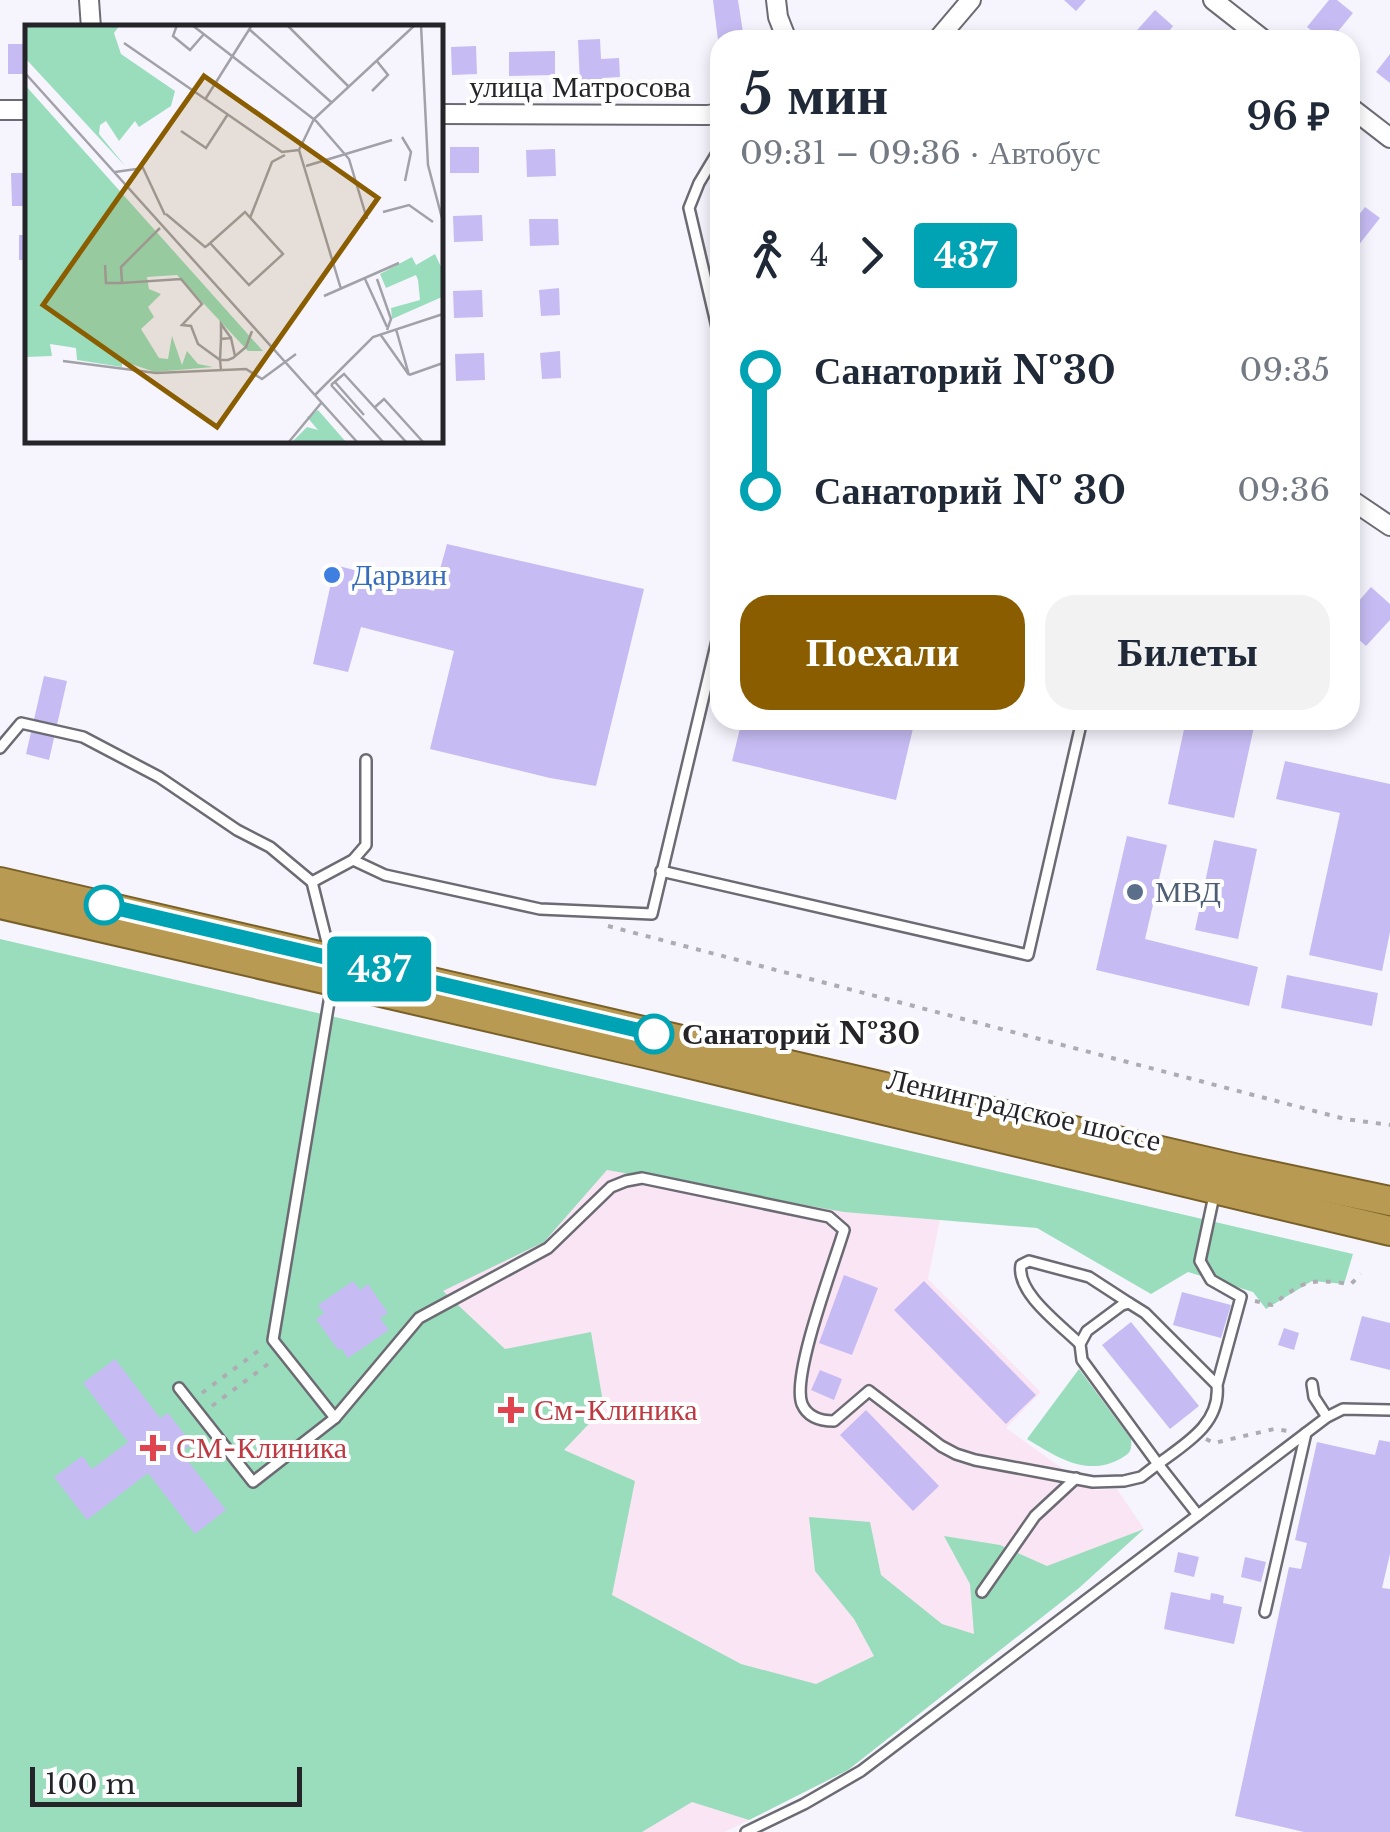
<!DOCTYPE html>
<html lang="ru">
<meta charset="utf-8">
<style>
:root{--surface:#fff;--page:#f2f2f3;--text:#1f2937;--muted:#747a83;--accent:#8a5e00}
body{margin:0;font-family:"Libre Baskerville",serif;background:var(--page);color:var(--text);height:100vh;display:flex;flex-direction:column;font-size:38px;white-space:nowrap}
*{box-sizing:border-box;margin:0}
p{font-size:32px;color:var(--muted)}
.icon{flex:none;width:55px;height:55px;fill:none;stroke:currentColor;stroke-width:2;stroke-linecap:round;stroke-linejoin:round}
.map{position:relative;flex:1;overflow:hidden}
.panel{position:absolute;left:710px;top:30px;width:650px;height:700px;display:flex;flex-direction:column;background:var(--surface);border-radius:30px;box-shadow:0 5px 15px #0003}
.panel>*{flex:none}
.badge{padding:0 20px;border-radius:8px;font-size:35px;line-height:65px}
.scale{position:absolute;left:30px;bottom:25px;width:272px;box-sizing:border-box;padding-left:10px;border:5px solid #252428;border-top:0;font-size:28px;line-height:35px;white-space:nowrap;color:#252428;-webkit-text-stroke:8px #fff;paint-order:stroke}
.map>.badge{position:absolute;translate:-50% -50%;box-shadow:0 0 0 5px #fff}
.legs{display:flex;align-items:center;gap:15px;height:110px;padding:0 30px;font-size:32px}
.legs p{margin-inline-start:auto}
.head{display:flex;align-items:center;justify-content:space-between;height:170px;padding:0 30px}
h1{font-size:55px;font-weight:800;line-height:75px}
.action{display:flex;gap:20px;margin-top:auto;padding:20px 30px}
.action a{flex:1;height:115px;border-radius:30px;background:var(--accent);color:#fff;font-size:40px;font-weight:800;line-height:115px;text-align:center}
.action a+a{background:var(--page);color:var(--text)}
ul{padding:0 30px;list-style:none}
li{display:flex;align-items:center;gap:35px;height:120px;font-size:38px}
li i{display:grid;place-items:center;width:15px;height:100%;margin:0 12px;background:currentColor}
li i::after{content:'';width:25px;height:25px;margin:-12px;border:8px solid;border-radius:50%;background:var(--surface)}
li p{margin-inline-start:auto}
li:first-child i{background:linear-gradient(#0000 50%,currentColor 0)}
li:last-child i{background:linear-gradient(currentColor 50%,#0000 0)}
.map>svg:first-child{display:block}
.medical{fill:#fae5f5}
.green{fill:#9addbc}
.building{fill:#c6bcf3}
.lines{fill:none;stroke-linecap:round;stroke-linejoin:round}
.service-casing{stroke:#6c6b73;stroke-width:14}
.minor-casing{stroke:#6c6b73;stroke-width:22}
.trunk-casing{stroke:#796028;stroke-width:32}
.path{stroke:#adacb3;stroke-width:4;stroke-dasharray:5 8;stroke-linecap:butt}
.service{stroke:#fff;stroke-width:9}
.minor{stroke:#fff;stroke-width:18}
.trunk{stroke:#b89a53;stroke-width:28}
.line-1-casing{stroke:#fff;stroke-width:22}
.line-1{stroke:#00a3b4;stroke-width:15}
.shop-dot{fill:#3f7fe0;stroke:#fff;stroke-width:4}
.service-dot{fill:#5c6f8a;stroke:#fff;stroke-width:4}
.stop-1-dot{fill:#fff;stroke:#00a3b4;stroke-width:5}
.health-dot{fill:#e0444e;stroke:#fff;stroke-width:4}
.labels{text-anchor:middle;stroke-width:8;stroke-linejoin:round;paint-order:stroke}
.street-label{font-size:30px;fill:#252428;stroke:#fff}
.shop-label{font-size:30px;fill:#366cbe;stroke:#fff;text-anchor:start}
.service-label{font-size:30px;fill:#4e5e75;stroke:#fff;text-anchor:start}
.stop-label{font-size:30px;font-weight:bold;fill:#252428;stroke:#fff;text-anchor:start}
.health-label{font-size:30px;fill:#be3a42;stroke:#fff;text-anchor:start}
.inset-road{fill:none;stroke:#a2a1a8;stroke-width:2.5}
.view{fill:#8a5e00;fill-opacity:0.15;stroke:#8a5e00;stroke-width:5}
.inset-edge{fill:none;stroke:#252428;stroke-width:5}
</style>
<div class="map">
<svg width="1390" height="1832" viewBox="0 0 1390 1832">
<rect width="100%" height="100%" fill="#f6f5fe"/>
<polygon class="medical" points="0,1001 946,1190 928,1279 1041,1392 1006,1428 1066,1471 1079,1476 1093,1477 1094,1490 1117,1489 1144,1529 1079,1588 848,1770 725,1832 0,1832"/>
<g class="green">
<polygon points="0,939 1353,1254 1344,1284 1312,1281 1266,1309 1253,1292 1188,1272 1151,1294 1037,1228 844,1212 607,1170 544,1242 443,1291 505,1349 591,1332 604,1408 564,1450 635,1481 612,1595 741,1664 816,1684 874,1656 854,1619 815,1571 809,1517 870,1522 881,1575 942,1624 974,1634 970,1584 944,1536 1000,1545 1047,1566 1144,1529 1079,1588 848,1770 749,1820 692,1802 642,1832 0,1832"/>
<path d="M 1079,1369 L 1131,1439 C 1132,1450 1131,1453 1120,1459 C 1086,1477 1057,1457 1027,1439 Z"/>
</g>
<g class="building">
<polygon points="713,0 738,0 744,39 718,40"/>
<polygon points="1064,0 1086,0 1076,11"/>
<polygon points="1329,0 1337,0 1353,13 1331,40 1323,40 1307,27"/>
<polygon points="1155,10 1173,26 1162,40 1135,40 1131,37"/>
<polygon points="600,39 601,59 619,58 620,77 602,78 602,83 580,84 578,40"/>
<rect x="8" y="44" width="20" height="30"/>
<polygon points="476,46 477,74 452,75 451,47"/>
<polygon points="555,51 555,75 509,76 509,52"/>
<polygon points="1390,54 1390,83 1376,72"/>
<rect x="450" y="147" width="29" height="26"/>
<polygon points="555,149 556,176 527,177 526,150"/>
<polygon points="11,173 28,173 28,206 12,206"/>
<polygon points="1365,207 1380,218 1350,256 1350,226"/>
<polygon points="482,215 483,241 454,242 453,216"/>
<polygon points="529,219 558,219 559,245 530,246"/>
<rect x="19" y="235" width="9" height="25"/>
<polygon points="559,288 560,315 541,316 539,290"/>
<polygon points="482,290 483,317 454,318 453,291"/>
<polygon points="560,351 561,378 542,379 540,353"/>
<polygon points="484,353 485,380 456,381 455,354"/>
<polygon points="447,544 644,589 596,786 550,778 430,749 454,651 361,627 348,672 313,664 335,565 434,591"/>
<polygon points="1371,587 1390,604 1390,620 1366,646 1350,632 1350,611"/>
<polygon points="44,676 67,681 49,760 26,754"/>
<polygon points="742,720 915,720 896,800 732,761"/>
<polygon points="1186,720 1221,720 1254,727 1234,818 1168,804"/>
<polygon points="1285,761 1390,784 1390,932 1382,971 1309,955 1340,813 1276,799"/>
<polygon points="1127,836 1167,845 1145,939 1258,967 1249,1006 1096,970"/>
<polygon points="1214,840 1257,849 1238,939 1195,930"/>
<polygon points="1287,975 1378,993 1372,1026 1281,1008"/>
<polygon points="844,1275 878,1288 852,1355 819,1343"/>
<polygon points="353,1281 360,1290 368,1284 388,1313 380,1318 389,1330 348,1358 341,1348 338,1350 316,1319 324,1313 318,1305"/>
<polygon points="924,1281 1036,1395 1006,1424 894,1310"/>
<polygon points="1182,1292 1231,1305 1221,1338 1173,1325"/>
<polygon points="1362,1316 1390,1323 1390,1370 1350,1360"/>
<polygon points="1131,1322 1199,1406 1170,1429 1102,1345"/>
<polygon points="1284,1328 1299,1333 1294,1350 1278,1345"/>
<polygon points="115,1359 160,1418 168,1413 192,1444 181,1452 226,1510 195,1534 148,1473 87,1520 54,1477 82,1456 92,1469 128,1442 83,1383"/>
<polygon points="820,1370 842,1379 834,1400 811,1390"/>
<polygon points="866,1410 939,1486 913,1511 840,1435"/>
<polygon points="1379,1440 1390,1442 1390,1554 1382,1588 1390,1589 1390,1832 1304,1832 1235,1816 1289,1567 1301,1569 1307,1543 1295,1540 1317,1442 1375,1455"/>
<polygon points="1178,1552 1199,1557 1194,1577 1174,1572"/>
<polygon points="1245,1557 1266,1562 1261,1582 1241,1577"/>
<polygon points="1171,1592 1210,1600 1211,1593 1217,1594 1224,1596 1223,1603 1242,1607 1234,1644 1164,1629"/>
</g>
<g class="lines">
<defs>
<g id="service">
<polyline points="720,148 699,183 689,208 720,340"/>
<polyline points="0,748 21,723 83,737 159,777 237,830 270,847 312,882 330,954"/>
<polyline points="353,860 385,875 540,909 652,914 720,628"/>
<polyline points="661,871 1028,955 1082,720"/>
<polyline points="312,882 353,860 366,845 366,760"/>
<path d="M 332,984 L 273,1340 L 335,1418 L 419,1318 L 548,1248 L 611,1187 L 626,1181 L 642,1178 L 829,1217 L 844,1230 C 834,1264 791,1376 802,1404 C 808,1418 821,1421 834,1421 L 869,1391 L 941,1446 L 956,1454 L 975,1460 L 1093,1482 L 1124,1481 L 1141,1477 L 1158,1464 L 1198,1515"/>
<path d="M 1215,1191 L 1200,1261 L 1211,1280 L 1241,1297 L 1217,1385 C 1221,1424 1185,1444 1158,1464 L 1082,1360 L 1080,1344 L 1087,1331 L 1122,1305 L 1129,1303 L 1145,1313 L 1217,1385"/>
<path d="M 1080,1344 C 1061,1325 1016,1293 1021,1265 L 1029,1261 L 1089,1277 L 1129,1303"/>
<polyline points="1312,1384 1314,1397 1327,1417"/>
<polyline points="179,1388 253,1482 335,1418"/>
<polyline points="982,1592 1035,1516 1076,1478"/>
<polyline points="1265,1612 1306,1433"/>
<polyline points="746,1832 804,1804 861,1771 1327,1417 1343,1409 1390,1410"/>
</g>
<g id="minor">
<polyline points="89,0 91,28"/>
<polyline points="776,0 778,17 787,40"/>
<polyline points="1213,0 1264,40"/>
<polyline points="937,40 971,0"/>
<polyline points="1350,107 1390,138"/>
<polyline points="0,110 28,110"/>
<polyline points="440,114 708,115 720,113"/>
<polyline points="1350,499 1390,526"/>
</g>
<g id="trunk">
<polyline points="0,882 1234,1168 1390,1201"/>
<polyline points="0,904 649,1054 1390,1231"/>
</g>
</defs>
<use href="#service" class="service-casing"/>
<use href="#minor" class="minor-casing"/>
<use href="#trunk" class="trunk-casing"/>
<g class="path">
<polyline points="608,926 1345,1119 1390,1125"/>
<path d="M 1255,1301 L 1272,1305 C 1307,1279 1308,1279 1351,1284 L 1361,1274"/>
<polyline points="202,1393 262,1348"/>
<polyline points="212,1406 272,1361"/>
<polyline points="1206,1439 1214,1443 1274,1429 1289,1431"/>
</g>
<use href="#service" class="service"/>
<use href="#minor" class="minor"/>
<use href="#trunk" class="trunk"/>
</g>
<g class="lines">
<defs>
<polyline id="line-1" points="104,905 654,1034"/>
</defs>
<use href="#line-1" class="line-1-casing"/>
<use href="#line-1" class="line-1"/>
</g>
<circle class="shop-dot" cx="332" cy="575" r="10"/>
<circle class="service-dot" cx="1135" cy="892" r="10"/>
<g class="stop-1-dot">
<circle cx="104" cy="905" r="18"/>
<circle cx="654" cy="1034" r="18"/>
</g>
<g class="health-dot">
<path d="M506 1395h10v10h10v10h-10v10h-10v-10h-10v-10h10z"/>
<path d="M148 1433h10v10h10v10h-10v10h-10v-10h-10v-10h10z"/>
</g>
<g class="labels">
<g class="street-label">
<text x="580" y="97">улица Матросова</text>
<text transform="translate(1024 1110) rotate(13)" y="10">Ленинградское шоссе</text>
</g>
<g class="shop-label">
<text x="352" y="585">Дарвин</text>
</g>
<g class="service-label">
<text x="1155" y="902">МВД</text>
</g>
<g class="stop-label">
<text x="682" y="1044">Санаторий №30</text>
</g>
<g class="health-label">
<text x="534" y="1420">См-Клиника</text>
<text x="176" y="1458">СМ-Клиника</text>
</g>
</g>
<g transform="translate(25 25)">
<rect width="418" height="418" fill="#f6f5fe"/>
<path d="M 0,0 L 95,0 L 89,8 L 96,29 L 150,66 L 146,81 L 114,102 L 110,96 L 94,116 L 81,96 L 75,100 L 74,109 L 101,142 L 0,33 ZM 0,60 L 238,326 L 223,326 L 152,250 L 122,252 L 124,264 L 136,269 L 123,282 L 129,292 L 116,304 L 134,333 L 143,334 L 147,311 L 157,340 L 162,326 L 173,339 L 188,342 L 130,347 L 97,336 L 97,342 L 52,335 L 51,323 L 25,319 L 27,331 L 0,332 ZM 410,229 L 417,244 L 417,272 L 367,294 L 366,283 L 395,275 L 393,255 L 391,250 L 361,263 L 355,249 L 387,232 L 391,240 ZM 293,385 L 321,417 L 266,418 L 282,402 L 293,405 L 282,392 Z" fill="#9addbc"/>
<path class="inset-road" d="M 152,0 L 148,11 L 165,25 L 179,9M 167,0 L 291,96 L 324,134 L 342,194M 262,0 L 323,61M 396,0 L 403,140 L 418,197M 224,4 L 306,77M 99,18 L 257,127 L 274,125M 0,48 L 333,418M 347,66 L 363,50 L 351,35M 181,73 L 227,0M 156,106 L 181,123 L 203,89M 377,112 L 386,127 L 380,156M 274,125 L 289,94 L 390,0M 274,125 L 316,264M 281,141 L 367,115M 90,147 L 118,143 L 140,190M 358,187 L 384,180 L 408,197M 141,189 L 180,222 L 183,220 L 220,187 L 258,229 L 224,260 L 185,218M 225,193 L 247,137 L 260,130M 135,203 L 96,242 L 97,258 L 156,254 L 177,279 L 157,300 L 166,301 L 173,319 L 195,335 L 196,345M 80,240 L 81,258 L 96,258M 340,254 L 362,302M 352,254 L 366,294 L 362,305M 299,271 L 374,238M 371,304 L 384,350M 355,309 L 384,350M 196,314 L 196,299 L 206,313M 210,331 L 206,313 L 196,314 L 195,335 L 203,335 L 208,333 L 221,322 L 227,306M 38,336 L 131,348 L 221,344 L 237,354 L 271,329M 384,350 L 418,338M 310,357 L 339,390M 306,360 L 319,349 L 382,418M 306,360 L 359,418M 290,370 L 348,312 L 418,289M 349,383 L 359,374 L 399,418M 263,418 L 297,377"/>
<path class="view" d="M 179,51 L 353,173 L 192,402 L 18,280 Z"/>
<rect width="418" height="418" class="inset-edge"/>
</g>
</svg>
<div class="scale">100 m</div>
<b class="badge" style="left:379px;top:969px;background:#00a3b4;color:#fff">437</b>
<section class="panel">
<div class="head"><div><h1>5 мин</h1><p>09:31 – 09:36 · Автобус</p></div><b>96 ₽</b></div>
<div class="legs"><svg class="icon" aria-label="walk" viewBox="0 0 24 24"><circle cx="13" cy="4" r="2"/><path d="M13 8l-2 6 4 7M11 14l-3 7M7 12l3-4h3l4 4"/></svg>4<svg class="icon" aria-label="forward" viewBox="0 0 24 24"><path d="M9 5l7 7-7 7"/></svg><b class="badge" style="background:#00a3b4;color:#fff">437</b></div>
<ul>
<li><i style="color:#00a3b4"></i><b>Санаторий №30</b><p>09:35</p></li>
<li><i style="color:#00a3b4"></i><b>Санаторий № 30</b><p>09:36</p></li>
</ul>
<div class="action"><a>Поехали</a><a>Билеты</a></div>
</section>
</div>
